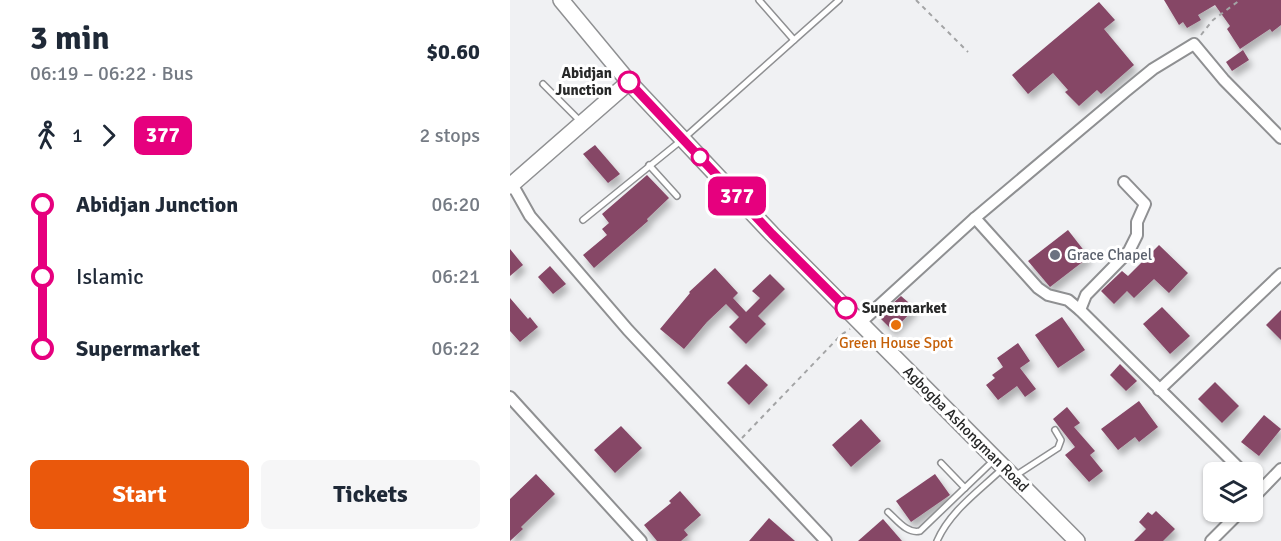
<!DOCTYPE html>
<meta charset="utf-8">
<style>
:root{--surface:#fff;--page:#f6f6f7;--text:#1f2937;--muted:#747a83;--accent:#ea580c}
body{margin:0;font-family:Signika,sans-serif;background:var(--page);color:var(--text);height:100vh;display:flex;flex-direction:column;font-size:22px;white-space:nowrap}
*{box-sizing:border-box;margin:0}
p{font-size:20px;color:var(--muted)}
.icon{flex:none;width:33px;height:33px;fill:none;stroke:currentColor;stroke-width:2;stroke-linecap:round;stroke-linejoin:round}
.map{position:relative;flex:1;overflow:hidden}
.drawer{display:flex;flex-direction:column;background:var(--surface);width:510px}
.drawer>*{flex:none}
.badge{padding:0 12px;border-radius:9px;font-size:21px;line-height:39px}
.buttons{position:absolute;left:693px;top:462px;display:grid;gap:12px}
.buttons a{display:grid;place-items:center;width:60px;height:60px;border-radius:9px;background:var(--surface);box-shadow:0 2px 4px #0004;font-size:30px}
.map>.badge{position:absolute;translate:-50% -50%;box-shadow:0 0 0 3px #fff}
.legs{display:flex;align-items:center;gap:9px;height:66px;padding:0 30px;font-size:20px}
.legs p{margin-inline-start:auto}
.head{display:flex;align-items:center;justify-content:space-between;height:102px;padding:0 30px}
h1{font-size:33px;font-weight:800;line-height:45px}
.button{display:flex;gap:12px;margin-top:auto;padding:12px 30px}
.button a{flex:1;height:69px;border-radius:9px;background:var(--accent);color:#fff;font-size:24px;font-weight:800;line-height:69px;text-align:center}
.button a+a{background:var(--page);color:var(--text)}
ul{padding:0 30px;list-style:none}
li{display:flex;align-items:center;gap:21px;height:72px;font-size:22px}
li i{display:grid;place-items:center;width:9px;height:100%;margin:0 8px;background:currentColor}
li i::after{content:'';width:15px;height:15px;margin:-8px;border:4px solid;border-radius:50%;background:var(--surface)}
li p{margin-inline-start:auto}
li:first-child i{background:linear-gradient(#0000 50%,currentColor 0)}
li:last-child i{background:linear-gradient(currentColor 50%,#0000 0)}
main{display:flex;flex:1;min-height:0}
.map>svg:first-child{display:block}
.building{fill:#864666;filter:url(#shadow)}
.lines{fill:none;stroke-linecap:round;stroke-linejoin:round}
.lane-casing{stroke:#8f9092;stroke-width:8}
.street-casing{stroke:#8f9092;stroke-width:14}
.secondary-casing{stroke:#8f9092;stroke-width:18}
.path{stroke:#a3a4a5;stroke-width:2;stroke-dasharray:4.5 4.5;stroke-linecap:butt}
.lane{stroke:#fff;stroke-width:5}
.street{stroke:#fff;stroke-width:10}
.secondary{stroke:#fff;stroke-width:15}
.line-1-casing{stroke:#fff;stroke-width:14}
.line-1{stroke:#e6007e;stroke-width:9}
.stop-1-dot{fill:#fff;stroke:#e6007e;stroke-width:3}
.worship-dot{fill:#6b7280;stroke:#fff;stroke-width:2}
.food-dot{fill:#e8710a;stroke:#fff;stroke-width:2}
.labels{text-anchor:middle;stroke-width:6;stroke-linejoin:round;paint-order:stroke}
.stop-label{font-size:15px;font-weight:bold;fill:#272828;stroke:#fff;text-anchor:end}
.worship-label{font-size:15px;fill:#5b616d;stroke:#fff;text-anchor:start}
.food-label{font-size:15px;fill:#c56008;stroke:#fff}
.street-label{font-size:15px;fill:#272828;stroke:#fff}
</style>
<main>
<section class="drawer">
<div class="head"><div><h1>3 min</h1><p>06:19 – 06:22 · Bus</p></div><b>$0.60</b></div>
<div class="legs"><svg class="icon" aria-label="walk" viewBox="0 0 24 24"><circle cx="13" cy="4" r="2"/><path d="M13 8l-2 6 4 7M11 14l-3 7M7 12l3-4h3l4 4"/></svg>1<svg class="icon" aria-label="forward" viewBox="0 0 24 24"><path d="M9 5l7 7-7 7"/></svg><b class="badge" style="background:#e6007e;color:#fff">377</b><p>2 stops</p></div>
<ul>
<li><i style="color:#e6007e"></i><b>Abidjan Junction</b><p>06:20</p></li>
<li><i style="color:#e6007e"></i><span>Islamic</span><p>06:21</p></li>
<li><i style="color:#e6007e"></i><b>Supermarket</b><p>06:22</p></li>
</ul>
<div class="button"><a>Start</a><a>Tickets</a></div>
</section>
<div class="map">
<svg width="771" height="541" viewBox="0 0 771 541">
<defs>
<filter id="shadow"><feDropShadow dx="3.5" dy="6" stdDeviation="3" flood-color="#0004"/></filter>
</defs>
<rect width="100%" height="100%" fill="#f0f1f3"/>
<g class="building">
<polygon points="654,0 771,0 771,25 762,32 760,29 730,49 717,29 720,26 705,5 688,15 691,20 677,28 673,22 669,25"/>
<polygon points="589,2 605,20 594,29 624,65 591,94 587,90 569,106 555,92 558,90 543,73 518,94 502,75"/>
<polygon points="733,50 739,60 722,71 716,62"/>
<polygon points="85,145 110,174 98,183 73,154"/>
<polygon points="137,175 159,198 137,219 138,221 84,268 73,255 97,235 92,229 99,223 92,214"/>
<polygon points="558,230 579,257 540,287 518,261"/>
<polygon points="649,245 678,273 659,293 644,279 624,298 617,291 604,304 591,291 612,271 618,276"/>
<polygon points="0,249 13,265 0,276"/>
<polygon points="40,266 56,284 43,294 28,277"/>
<polygon points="205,268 228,293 223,298 236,312 250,298 242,291 260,274 275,289 248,316 256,324 236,344 219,327 229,317 216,304 197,322 174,349 150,329 180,293 179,292"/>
<polygon points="391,296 405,308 383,331 368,316"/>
<polygon points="0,298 18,319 20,317 28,327 10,342 0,331"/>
<polygon points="652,307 680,336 660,354 633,324"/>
<polygon points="771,310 771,340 756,325"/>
<polygon points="552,317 575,350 548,368 525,335"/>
<polygon points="508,343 520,361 510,368 526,389 515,397 507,386 488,400 476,385 485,378 482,375 493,367 487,358"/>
<polygon points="236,364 258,385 239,405 217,383"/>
<polygon points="610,364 627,381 616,391 600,375"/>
<polygon points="705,382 729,406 712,423 688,399"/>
<polygon points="629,401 648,427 629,442 625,437 608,450 591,429"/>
<polygon points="557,407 570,423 564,427 585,451 580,455 593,471 579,482 555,455 565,447 543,419"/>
<polygon points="754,415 771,429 749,456 731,442"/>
<polygon points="351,419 371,441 341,467 322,445"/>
<polygon points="111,426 132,448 105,473 84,450"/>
<polygon points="26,474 45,494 11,527 13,529 0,541 0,499"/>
<polygon points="425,474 440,495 401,522 386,501"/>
<polygon points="170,491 191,515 174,530 178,535 171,541 147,541 134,525 161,503 159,501"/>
<polygon points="646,511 665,529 653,541 624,541 636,529 629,522 638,512 642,515"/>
<polygon points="259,518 285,541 239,541"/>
<polygon points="373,519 392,541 348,541"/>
</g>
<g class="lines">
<defs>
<g id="lane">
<polyline points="249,0 284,40"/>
<polyline points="33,84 71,122"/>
<polyline points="139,165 167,196"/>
<polyline points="73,220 173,139 329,0"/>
<polyline points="431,463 455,488"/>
<polyline points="505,476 548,448 551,440 545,430"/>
<path d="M 378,512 C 387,520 397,534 410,531 L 484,460"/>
<path d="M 427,541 C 440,511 469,491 492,469"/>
</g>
<g id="street">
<polyline points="2,184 20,216 118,330 316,541"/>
<polyline points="465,218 528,288 538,295 558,300 570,310 733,472"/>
<polyline points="570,310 576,295 619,251 627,235 627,222 635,204 614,182"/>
<polyline points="350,323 465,218 616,91 643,69 684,44 714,80 771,138"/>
<polyline points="649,390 771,274"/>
<polyline points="0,397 131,541"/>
<polyline points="742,499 771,469"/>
<polyline points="701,541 730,512"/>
</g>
<g id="secondary">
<polyline points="51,0 119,82 262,234 567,541"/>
<polyline points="0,186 119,82"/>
</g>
</defs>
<use href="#lane" class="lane-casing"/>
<use href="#street" class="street-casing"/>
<use href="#secondary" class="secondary-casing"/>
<g class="path">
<polyline points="406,0 458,52"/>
<polyline points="691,35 703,20 730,0"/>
<polyline points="232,438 331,335 340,329"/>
</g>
<use href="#lane" class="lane"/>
<use href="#street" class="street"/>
<use href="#secondary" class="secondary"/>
</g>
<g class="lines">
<defs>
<polyline id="line-1" points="119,82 262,234 336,308"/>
</defs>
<use href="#line-1" class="line-1-casing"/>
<use href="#line-1" class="line-1"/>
</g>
<g class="stop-1-dot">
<circle cx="119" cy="82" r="10"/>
<circle cx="190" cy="157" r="8"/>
<circle cx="336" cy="308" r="10"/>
</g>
<circle class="worship-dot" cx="545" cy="255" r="6"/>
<circle class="food-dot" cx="386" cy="325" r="6"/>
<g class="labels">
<g class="stop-label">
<text x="102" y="78">Abidjan<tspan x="102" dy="17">Junction</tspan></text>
<text x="352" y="313" text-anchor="start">Supermarket</text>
</g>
<g class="worship-label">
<text x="557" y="260">Grace Chapel</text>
</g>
<g class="food-label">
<text x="386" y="348">Green House Spot</text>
</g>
<g class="street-label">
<text transform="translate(456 429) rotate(45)" y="5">Agbogba Ashongman Road</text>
</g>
</g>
</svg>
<div class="buttons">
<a><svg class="icon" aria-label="layers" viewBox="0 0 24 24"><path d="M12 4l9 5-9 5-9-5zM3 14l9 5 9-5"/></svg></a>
</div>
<b class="badge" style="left:227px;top:196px;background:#e6007e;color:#fff">377</b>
</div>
</main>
